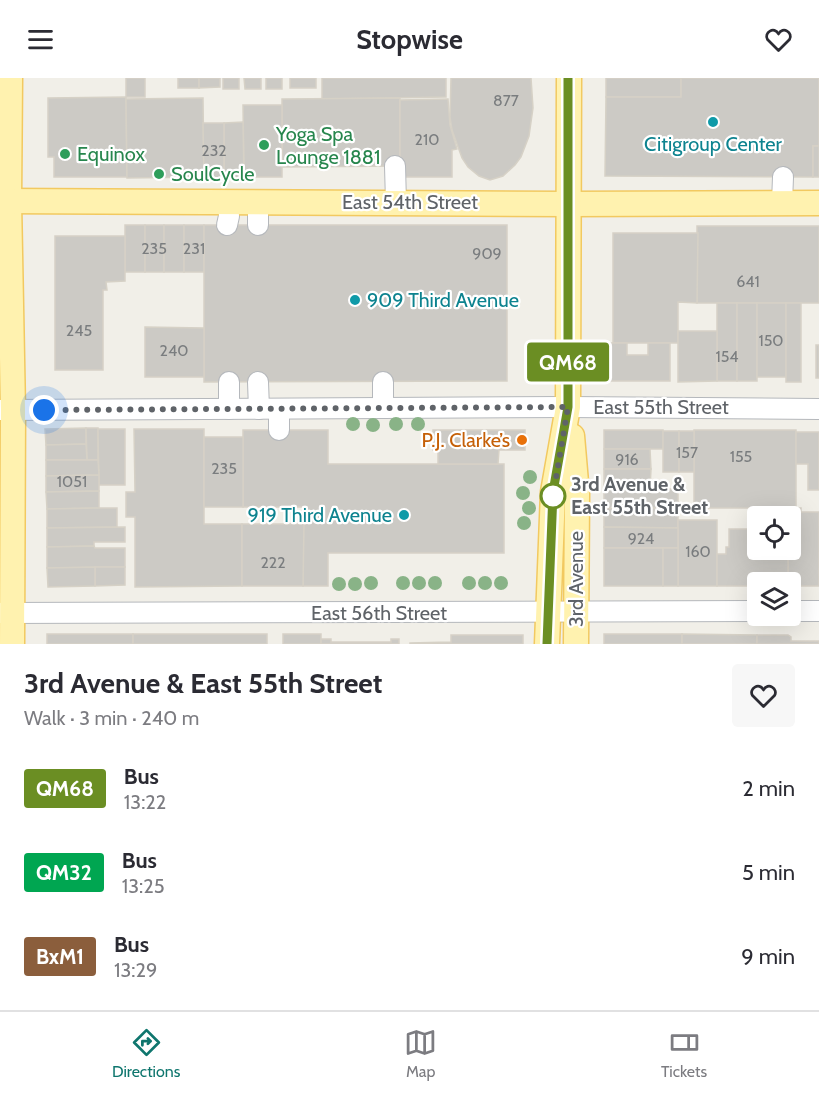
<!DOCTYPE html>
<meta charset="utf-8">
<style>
:root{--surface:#fff;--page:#f7f7f7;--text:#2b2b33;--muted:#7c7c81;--line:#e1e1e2;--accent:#0f766e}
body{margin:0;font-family:Cabin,sans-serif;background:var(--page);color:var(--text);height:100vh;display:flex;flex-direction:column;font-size:22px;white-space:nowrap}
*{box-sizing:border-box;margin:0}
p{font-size:20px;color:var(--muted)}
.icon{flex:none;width:33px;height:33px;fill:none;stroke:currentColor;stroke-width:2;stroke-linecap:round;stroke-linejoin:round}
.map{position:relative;height:566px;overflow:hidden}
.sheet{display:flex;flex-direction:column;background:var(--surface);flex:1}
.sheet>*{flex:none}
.badge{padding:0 12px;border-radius:4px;font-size:21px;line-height:39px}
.controls{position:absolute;left:747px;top:428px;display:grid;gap:12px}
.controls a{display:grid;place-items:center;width:54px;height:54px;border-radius:6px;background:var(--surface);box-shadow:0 6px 24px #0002;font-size:30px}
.you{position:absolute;width:30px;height:30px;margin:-15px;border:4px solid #fff;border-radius:50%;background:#1a73e8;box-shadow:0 0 0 9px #1a73e833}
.map>.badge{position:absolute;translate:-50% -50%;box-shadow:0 0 0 3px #fff}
.round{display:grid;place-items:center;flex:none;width:63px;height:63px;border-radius:6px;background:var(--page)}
.headline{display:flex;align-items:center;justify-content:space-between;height:102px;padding:0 24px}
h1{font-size:28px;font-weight:800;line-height:45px}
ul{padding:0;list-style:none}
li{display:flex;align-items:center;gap:18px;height:84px;padding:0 24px}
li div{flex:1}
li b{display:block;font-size:22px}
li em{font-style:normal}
li .badge{min-width:66px;font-weight:700;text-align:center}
header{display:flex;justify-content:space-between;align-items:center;height:78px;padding:0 24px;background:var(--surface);font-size:27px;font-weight:800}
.tab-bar{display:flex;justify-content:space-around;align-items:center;height:84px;border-top:2px solid var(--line);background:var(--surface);font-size:16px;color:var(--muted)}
.tab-bar a{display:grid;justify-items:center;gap:3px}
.tab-bar .on{color:var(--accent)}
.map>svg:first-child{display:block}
.building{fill:#cccac5;stroke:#d6d1c6;stroke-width:1.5}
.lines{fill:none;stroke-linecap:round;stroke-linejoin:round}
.minor-casing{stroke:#b5b8bc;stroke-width:22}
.major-casing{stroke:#f2c960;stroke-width:27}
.minor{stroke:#fff;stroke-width:20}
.major{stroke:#fff2af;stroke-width:24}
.tree{fill:#89b387}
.line-casing{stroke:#fff;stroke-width:14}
.line{stroke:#6b8e23;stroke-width:9}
.walk{stroke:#5f6368;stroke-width:6;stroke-dasharray:0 10.8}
.culture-dot{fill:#0f9aa8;stroke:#fff;stroke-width:2}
.leisure-dot{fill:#2e9e5b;stroke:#fff;stroke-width:2}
.food-dot{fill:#e8710a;stroke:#fff;stroke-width:2}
.stop-dot{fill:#fff;stroke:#6b8e23;stroke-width:3}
.labels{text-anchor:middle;stroke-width:4.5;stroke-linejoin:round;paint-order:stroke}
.number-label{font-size:16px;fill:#7a7d7f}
.leisure-label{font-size:20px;fill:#27864d;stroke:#fff;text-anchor:start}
.culture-label{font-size:20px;fill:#0d838f;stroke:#fff}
.street-label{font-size:20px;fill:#5f6368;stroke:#fff}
.food-label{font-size:20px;fill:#c56008;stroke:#fff;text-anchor:end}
.stop-label{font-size:20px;font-weight:bold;fill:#5f6368;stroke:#fff;text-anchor:start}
</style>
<header><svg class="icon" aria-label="menu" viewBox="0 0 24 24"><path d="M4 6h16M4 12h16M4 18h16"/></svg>Stopwise<svg class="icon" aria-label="heart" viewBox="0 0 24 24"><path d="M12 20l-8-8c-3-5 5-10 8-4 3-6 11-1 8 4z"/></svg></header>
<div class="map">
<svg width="819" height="566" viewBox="0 0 819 566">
<rect width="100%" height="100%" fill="#f1efe8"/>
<g class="building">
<rect x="126" y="0" width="19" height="19"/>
<rect x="178" y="0" width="21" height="10"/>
<polygon points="199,0 220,0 220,9 199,10"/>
<rect x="223" y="0" width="16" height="11"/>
<polygon points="244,0 261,0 261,11 245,11"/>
<rect x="266" y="0" width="16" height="11"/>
<rect x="290" y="0" width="26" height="10"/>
<polygon points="322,0 446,0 446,19 322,21"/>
<polygon points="451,0 531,0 533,30 529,58 521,79 515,87 503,98 490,102 479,98 468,89 462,80 452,52 450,39"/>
<rect x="606" y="0" width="75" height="19"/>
<polygon points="681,0 819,0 819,68 813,68 813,99 605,98 606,19 681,19"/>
<polygon points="126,19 127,99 54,99 54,79 48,79 48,20"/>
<polygon points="203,20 204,99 127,100 126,21"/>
<polygon points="400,20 400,88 282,89 282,21"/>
<polygon points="448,21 450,47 457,71 452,72 452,99 400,99 400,22"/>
<polygon points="243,27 282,27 282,99 244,99"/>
<polygon points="243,44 244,100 224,101 224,45"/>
<polygon points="203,45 224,45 224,101 204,101"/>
<rect x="813" y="68" width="6" height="31"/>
<rect x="125" y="147" width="20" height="47"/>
<rect x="145" y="147" width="19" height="47"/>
<rect x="164" y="147" width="20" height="47"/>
<rect x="184" y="147" width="20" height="47"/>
<polygon points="204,147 507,147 507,303 204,304"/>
<rect x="697" y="148" width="122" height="77"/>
<polygon points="613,155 698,155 697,225 678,224 678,265 613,265"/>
<polygon points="55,158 125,158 125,203 106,204 107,212 103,212 103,292 55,292"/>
<rect x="717" y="225" width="20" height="78"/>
<rect x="737" y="225" width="20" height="78"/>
<rect x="757" y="225" width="29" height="74"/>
<rect x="786" y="225" width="15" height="79"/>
<polygon points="145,249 204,250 204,299 145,299"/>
<polygon points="678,253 717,253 717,303 678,304"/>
<polygon points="604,265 627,265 627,277 648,277 648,265 670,265 670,303 604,303"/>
<rect x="816" y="267" width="3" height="33"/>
<polygon points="86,350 86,366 46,367 45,351"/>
<polygon points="86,350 98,350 98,382 87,382"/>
<polygon points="98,351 125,351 125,407 99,407"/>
<polygon points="134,351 204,351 204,446 242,446 242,508 135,509 135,439 126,439 126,414 135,414"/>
<polygon points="243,352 328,352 328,386 504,386 504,475 328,475 328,508 303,508 303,429 243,429"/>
<polygon points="433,352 525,352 525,372 499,372 498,386 438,386 438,372 433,372"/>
<rect x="604" y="352" width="59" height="19"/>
<rect x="694" y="352" width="102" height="78"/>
<rect x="663" y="353" width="16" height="41"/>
<rect x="679" y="353" width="15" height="41"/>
<polygon points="796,354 819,354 819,412 808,412 808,386 796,386"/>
<rect x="204" y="359" width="39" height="70"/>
<polygon points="86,366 87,382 46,382 46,367"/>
<polygon points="604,371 650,371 651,391 604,391"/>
<polygon points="46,382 98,382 99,397 46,398"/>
<polygon points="604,391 651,391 650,411 604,411"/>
<polygon points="99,397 99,413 46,414 46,398"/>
<rect x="604" y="411" width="74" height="19"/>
<polygon points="99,413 99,430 47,431 46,414"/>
<polygon points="99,430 117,430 117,449 47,450 47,431"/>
<polygon points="604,430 678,430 678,450 604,449"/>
<polygon points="788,430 801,430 801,434 819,434 819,508 790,508 790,504 788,504 788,471 790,471 790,438 788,438"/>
<rect x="678" y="442" width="39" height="66"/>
<polygon points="242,446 304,446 303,508 242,508"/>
<polygon points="125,449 125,464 94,464 94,468 47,469 47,450"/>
<polygon points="604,449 678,450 678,470 604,470"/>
<polygon points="729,451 758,451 758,471 777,471 777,476 788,476 788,504 758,504 758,508 717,508 717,476 726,476 726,469 729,469"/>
<polygon points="94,468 95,470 125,470 125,489 47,490 47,469"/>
<rect x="604" y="470" width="59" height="38"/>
<rect x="663" y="470" width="15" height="38"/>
<polygon points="95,489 125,489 125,507 95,508"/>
<polygon points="95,489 95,508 48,509 47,490"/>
<rect x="47" y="556" width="86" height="10"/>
<rect x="133" y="556" width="134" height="10"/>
<rect x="283" y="556" width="38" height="10"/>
<rect x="604" y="556" width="78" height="10"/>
<polygon points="682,556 757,557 757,566 682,566"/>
<polygon points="451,557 523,557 523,566 410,566 410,565 451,564"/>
<polygon points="757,557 788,557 791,559 791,563 819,563 819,566 757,566"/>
<polygon points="321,561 331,561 331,564 391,564 391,561 399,561 399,566 321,566"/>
</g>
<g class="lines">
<defs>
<g id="minor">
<polyline points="395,88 396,124"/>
<polyline points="258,124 258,147"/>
<polyline points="782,125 783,99"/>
<polyline points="227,147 229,138 228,123"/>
<polyline points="258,304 259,331"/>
<polyline points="383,330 383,304"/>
<polyline points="229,331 229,304"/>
<polyline points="0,332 568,329 819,331"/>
<polyline points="279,352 279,331"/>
<polyline points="790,533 819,533"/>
<polyline points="0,535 758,533"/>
</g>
<g id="major">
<polyline points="10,0 9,123 13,332 12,566"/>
<polyline points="0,123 568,126 819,125"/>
<polyline points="572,358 577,416 576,566"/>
<polyline points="547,566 553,414 568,329 569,0"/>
</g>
</defs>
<use href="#minor" class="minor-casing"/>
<use href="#major" class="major-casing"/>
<use href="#minor" class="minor"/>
<use href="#major" class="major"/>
</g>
<g class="tree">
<circle cx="353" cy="346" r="7"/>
<circle cx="396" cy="346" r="7"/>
<circle cx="418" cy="346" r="7"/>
<circle cx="373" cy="347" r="7"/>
<circle cx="530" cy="399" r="7"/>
<circle cx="523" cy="415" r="7"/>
<circle cx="529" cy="430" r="7"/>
<circle cx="524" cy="445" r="7"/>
<circle cx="371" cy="505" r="7"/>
<circle cx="403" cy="505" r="7"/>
<circle cx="419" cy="505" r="7"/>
<circle cx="435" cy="505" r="7"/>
<circle cx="469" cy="505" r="7"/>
<circle cx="485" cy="505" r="7"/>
<circle cx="501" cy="505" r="7"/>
<circle cx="339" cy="506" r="7"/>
<circle cx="355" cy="506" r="7"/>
</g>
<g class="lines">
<defs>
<polyline id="line" points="547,566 553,414 568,329 568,0"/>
</defs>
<use href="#line" class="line-casing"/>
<use href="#line" class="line"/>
<polyline class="walk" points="44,332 568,329 553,418"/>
</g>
<g class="culture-dot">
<circle cx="713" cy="44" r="6"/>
<circle cx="355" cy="222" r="6"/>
<circle cx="404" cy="437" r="6"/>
</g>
<g class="leisure-dot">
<circle cx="264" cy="67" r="6"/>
<circle cx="65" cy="76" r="6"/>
<circle cx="159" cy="96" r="6"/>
</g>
<circle class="food-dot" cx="522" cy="362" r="6"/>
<circle class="stop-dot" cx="553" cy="418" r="12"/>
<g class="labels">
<g class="number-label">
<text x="506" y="28">877</text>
<text x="427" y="67">210</text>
<text x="214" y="78">232</text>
<text x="154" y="176">235</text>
<text x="194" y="176">231</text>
<text x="487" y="181">909</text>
<text x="748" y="209">641</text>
<text x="79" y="258">245</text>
<text x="771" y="268">150</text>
<text x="174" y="278">240</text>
<text x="727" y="284">154</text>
<text x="687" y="380">157</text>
<text x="741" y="384">155</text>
<text x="627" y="387">916</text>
<text x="224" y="396">235</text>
<text x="72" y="409">1051</text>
<text x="641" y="466">924</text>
<text x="698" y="479">160</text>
<text x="273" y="490">222</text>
</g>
<g class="leisure-label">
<text x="276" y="63">Yoga Spa<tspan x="276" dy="23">Lounge 1881</tspan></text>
<text x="77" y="83">Equinox</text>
<text x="171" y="103">SoulCycle</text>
</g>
<g class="culture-label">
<text x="713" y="73">Citigroup Center</text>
<text x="367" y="229" text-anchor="start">909 Third Avenue</text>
<text x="392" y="444" text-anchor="end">919 Third Avenue</text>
</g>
<g class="street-label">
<text x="410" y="131">East 54th Street</text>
<text x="661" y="336">East 55th Street</text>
<text transform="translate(576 501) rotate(-90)" y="7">3rd Avenue</text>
<text x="379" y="542">East 56th Street</text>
</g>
<g class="food-label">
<text x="510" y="369">P.J. Clarke’s</text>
</g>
<g class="stop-label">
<text x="571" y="413">3rd Avenue &amp;<tspan x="571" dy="23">East 55th Street</tspan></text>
</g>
</g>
</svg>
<div class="controls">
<a><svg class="icon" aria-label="locate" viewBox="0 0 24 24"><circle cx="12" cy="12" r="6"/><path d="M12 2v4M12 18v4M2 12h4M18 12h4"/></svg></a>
<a><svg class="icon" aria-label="layers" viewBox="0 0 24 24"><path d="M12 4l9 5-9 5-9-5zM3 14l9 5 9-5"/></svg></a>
</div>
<div class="you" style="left:44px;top:332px"></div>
<b class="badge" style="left:568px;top:284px;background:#6b8e23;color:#fff">QM68</b>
</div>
<section class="sheet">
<div class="headline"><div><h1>3rd Avenue &amp; East 55th Street</h1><p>Walk · 3 min · 240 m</p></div><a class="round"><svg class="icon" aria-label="heart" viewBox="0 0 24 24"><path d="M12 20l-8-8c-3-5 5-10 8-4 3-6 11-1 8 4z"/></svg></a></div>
<ul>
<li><span class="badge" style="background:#6b8e23;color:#fff">QM68</span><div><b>Bus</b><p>13:22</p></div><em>2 min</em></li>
<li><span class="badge" style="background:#00a651;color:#fff">QM32</span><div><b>Bus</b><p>13:25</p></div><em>5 min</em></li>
<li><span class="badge" style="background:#8b5e3c;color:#fff">BxM1</span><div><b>Bus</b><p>13:29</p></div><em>9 min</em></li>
</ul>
</section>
<nav class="tab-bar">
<a class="on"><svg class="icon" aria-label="directions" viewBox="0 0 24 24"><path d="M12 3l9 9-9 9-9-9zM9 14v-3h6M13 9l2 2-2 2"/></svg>Directions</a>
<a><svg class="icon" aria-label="map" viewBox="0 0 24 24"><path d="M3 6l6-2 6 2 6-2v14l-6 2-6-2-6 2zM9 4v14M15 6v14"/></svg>Map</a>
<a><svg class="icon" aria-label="tickets" viewBox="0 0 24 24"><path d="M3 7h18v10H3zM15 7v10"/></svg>Tickets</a>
</nav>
